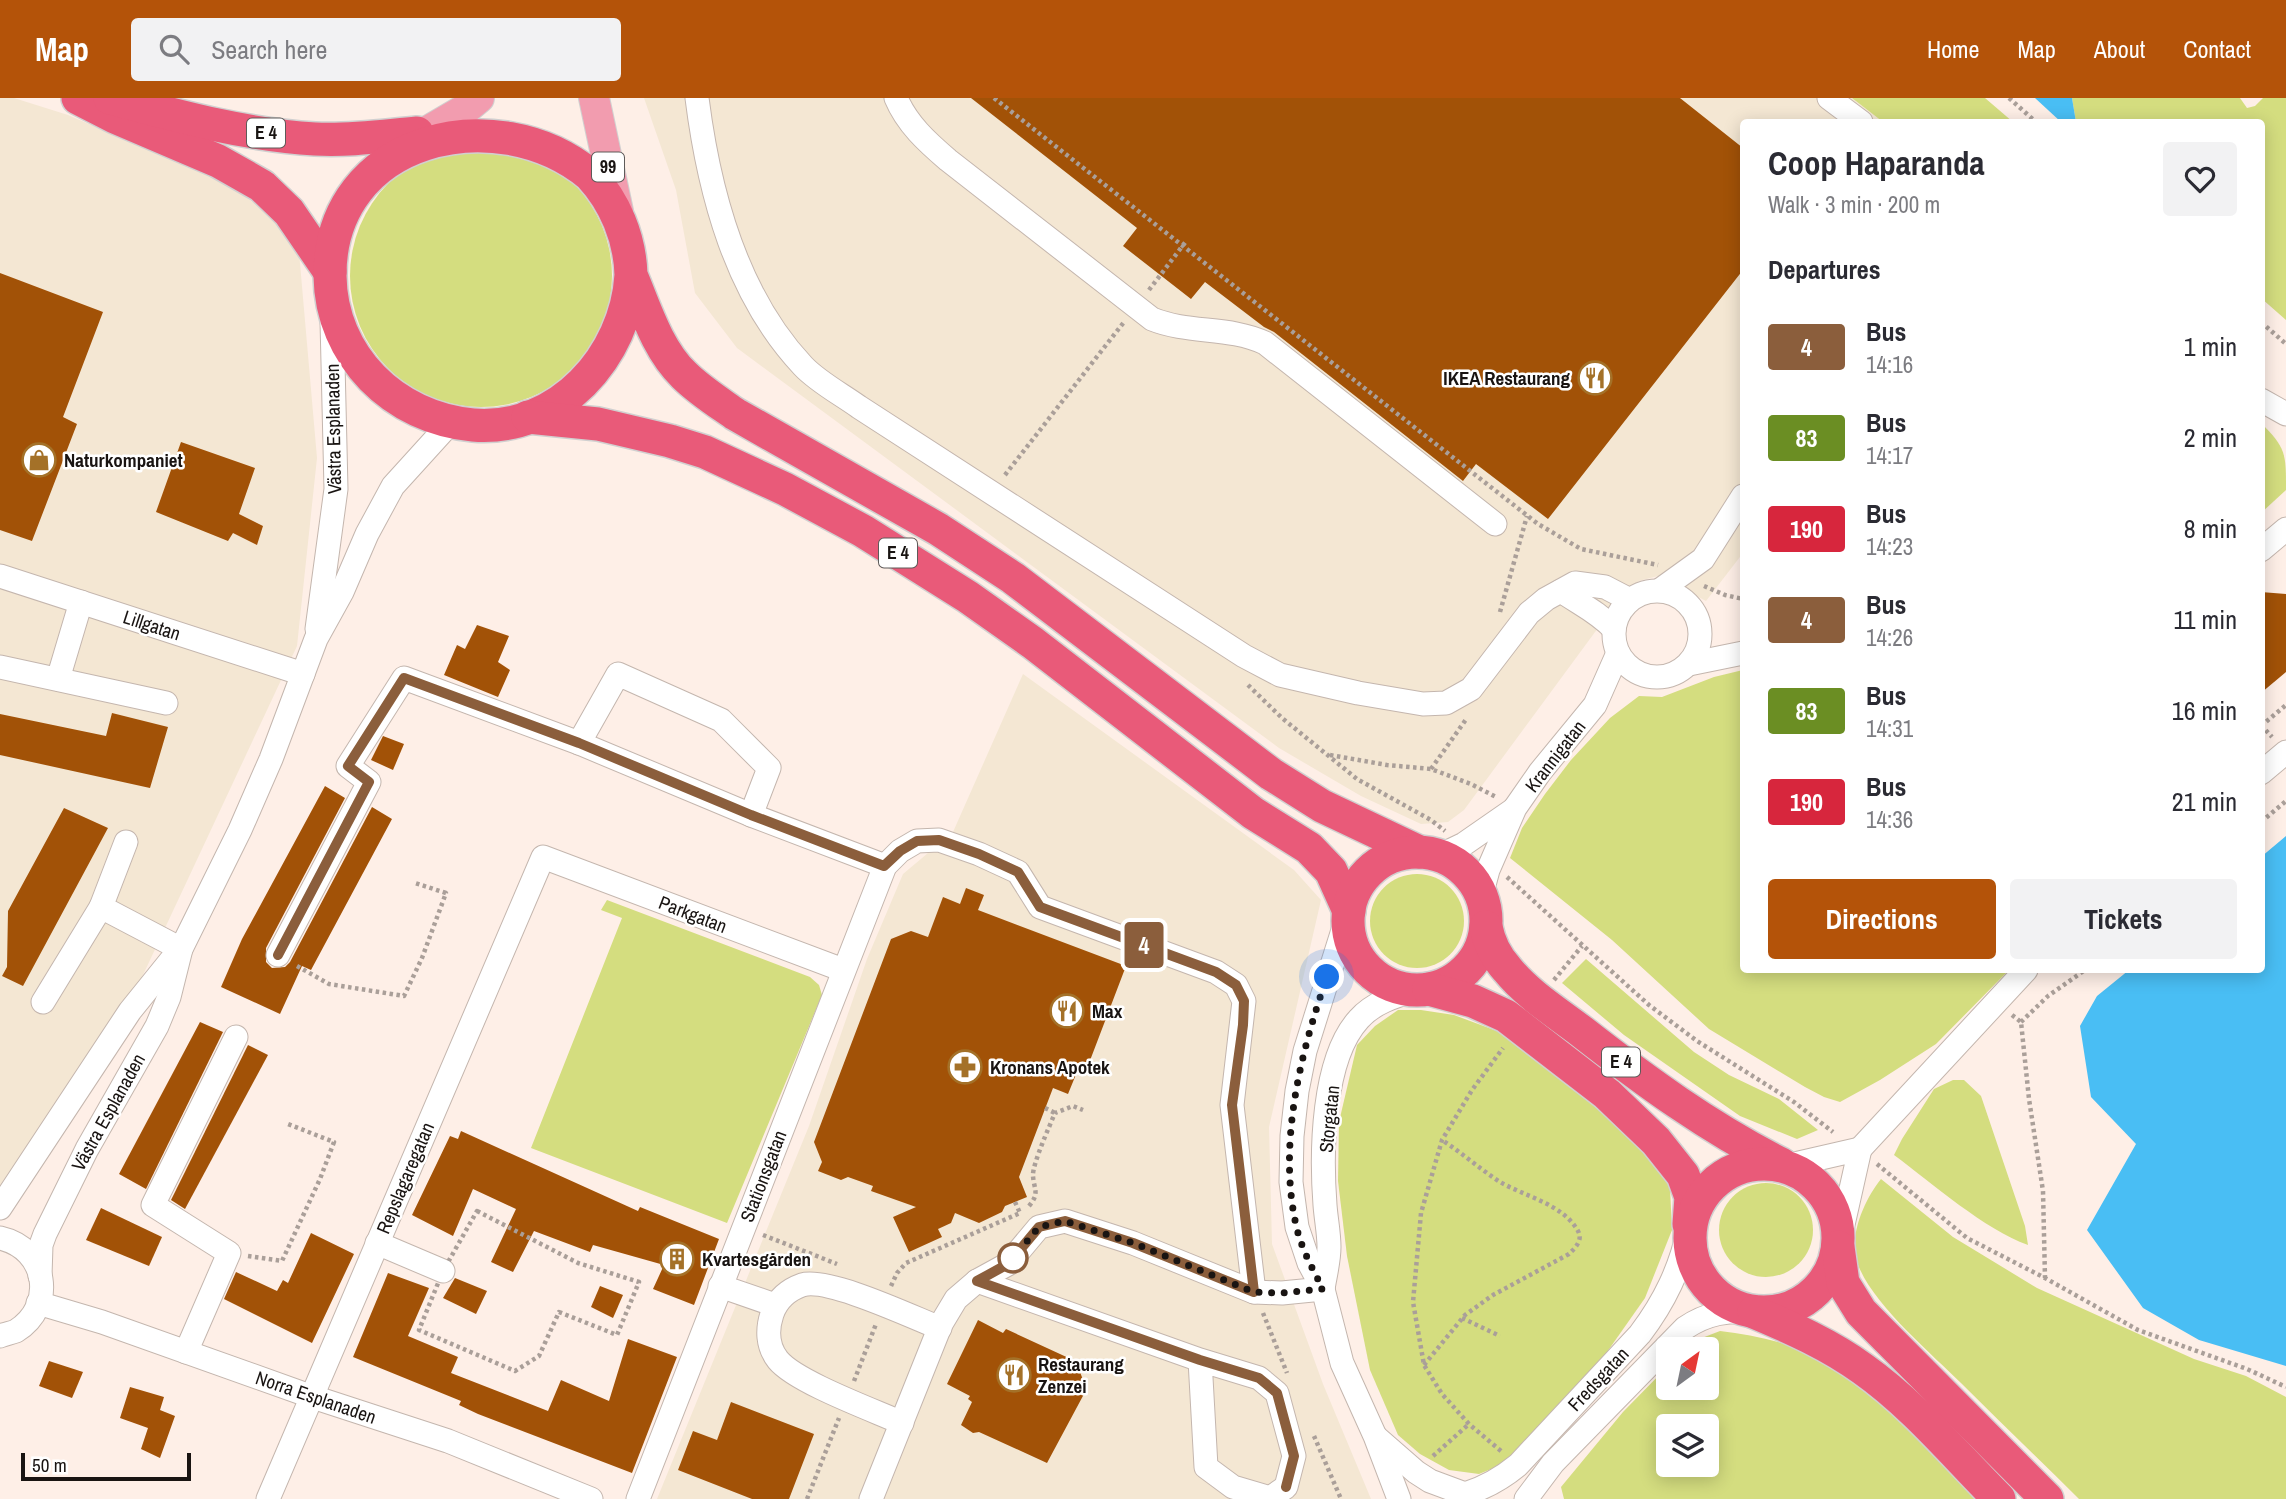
<!DOCTYPE html>
<meta charset="utf-8">
<style>
:root{--surface:#fff;--page:#f2f2f3;--text:#2b2b33;--muted:#7c7c81;--accent:#b45309}
body{margin:0;font-family:"Archivo Narrow",sans-serif;background:var(--page);color:var(--text);height:100vh;display:flex;flex-direction:column;font-size:26px;white-space:nowrap}
*{box-sizing:border-box;margin:0}
p{font-size:23px;color:var(--muted)}
.icon{flex:none;width:38px;height:38px;fill:none;stroke:currentColor;stroke-width:2;stroke-linecap:round;stroke-linejoin:round}
.map{position:relative;flex:1;overflow:hidden}
.drawer{position:absolute;left:1740px;top:21px;width:525px;height:854px;display:flex;flex-direction:column;background:var(--surface);border-radius:7px;box-shadow:0 4px 18px #0003}
.drawer>*{flex:none}
.badge{padding:0 14px;border-radius:5px;font-size:24px;line-height:46px}
.needle{width:46px;rotate:33deg}
.fabs{position:absolute;left:1656px;top:1239px;display:grid;gap:14px}
.fabs a{display:grid;place-items:center;width:63px;height:63px;border-radius:7px;background:var(--surface);box-shadow:0 4px 18px #0003;font-size:35px}
.scale{position:absolute;left:21px;bottom:18px;width:170px;box-sizing:border-box;padding-left:7px;border:4px solid #191412;border-top:0;font-size:19px;line-height:24px;white-space:nowrap;color:#191412;-webkit-text-stroke:5px #fff;paint-order:stroke}
.you{position:absolute;width:35px;height:35px;margin:-18px;border:5px solid #fff;border-radius:50%;background:#1a73e8;box-shadow:0 0 0 10px #1a73e833}
.map>.badge{position:absolute;translate:-50% -50%;box-shadow:0 0 0 4px #fff}
h2{padding:0 28px;font-size:26px;line-height:63px}
.round{display:grid;place-items:center;flex:none;width:74px;height:74px;border-radius:7px;background:var(--page)}
.overview{display:flex;align-items:center;justify-content:space-between;height:119px;padding:0 28px}
h1{font-size:33px;font-weight:700;line-height:52px}
.cta{display:flex;gap:14px;margin-top:auto;padding:14px 28px}
.cta a{flex:1;height:80px;border-radius:7px;background:var(--accent);color:#fff;font-size:28px;font-weight:700;line-height:80px;text-align:center}
.cta a+a{background:var(--page);color:var(--text)}
ul{padding:0;list-style:none}
li{display:flex;align-items:center;gap:21px;height:91px;padding:0 28px}
li div{flex:1}
li b{display:block;font-size:26px}
li em{font-style:normal}
li .badge{min-width:77px;font-weight:700;text-align:center}
header{display:flex;align-items:center;gap:42px;box-sizing:border-box;height:98px;padding:0 35px;background:var(--accent);color:#fff}
header strong{font-size:33px}
nav{display:flex;gap:38px;margin-inline-start:auto;font-size:24px}
.search{width:490px;height:63px;background:var(--page);display:flex;align-items:center;gap:18px;box-sizing:border-box;padding:0 24px;border-radius:7px;color:var(--muted);font-size:26px}
.map>svg:first-child{display:block}
.commercial{fill:#f4e7d3}
.green{fill:#d4dd7f;fill-rule:evenodd}
.water{fill:#49bef4}
.building{fill:#a25207}
.lines{fill:none;stroke-linecap:round;stroke-linejoin:round}
.minor-casing{stroke:#c4b6ae;stroke-width:25}
.major-casing{stroke:#d1d0d0;stroke-width:32}
.highway-casing{stroke:#d1d0d0;stroke-width:36}
.path{stroke:#aa9f99;stroke-width:4.5;stroke-dasharray:3.5 3.5;stroke-linecap:butt}
.minor{stroke:#fff;stroke-width:23}
.major{stroke:#f29caf;stroke-width:30}
.highway{stroke:#e95a79;stroke-width:33}
.line-casing{stroke:#fff;stroke-width:16}
.line{stroke:#8b5e3c;stroke-width:10}
.walk{stroke:#191412;stroke-width:7;stroke-dasharray:0 12.6}
.stop-dot{fill:#fff;stroke:#8b5e3c;stroke-width:3.5}
.labels{text-anchor:middle;stroke-width:5;stroke-linejoin:round;paint-order:stroke}
.shield{fill:#fff;stroke:#5e5a59;stroke-width:2}
.shield-label{font-size:18px;font-weight:bold;fill:#191412}
.poi-label{font-size:19px;font-weight:bold;fill:#191412;stroke:#fff;text-anchor:start}
.street-label{font-size:19px;fill:#191412;stroke:#fff}
</style>
<header>
<strong>Map</strong>
<div class="search"><svg class="icon" aria-label="search" viewBox="0 0 24 24"><circle cx="10" cy="10" r="6"/><path d="M15 15l6 6"/></svg>Search here</div>
<nav><a>Home</a><a>Map</a><a>About</a><a>Contact</a></nav>
</header>
<div class="map">
<svg width="2286" height="1401" viewBox="0 0 2286 1401">
<rect width="100%" height="100%" fill="#feefe7"/>
<g class="commercial">
<polygon points="0,0 14,0 68,17 226,85 275,120 299,154 317,360 297,548 114,939 0,1102"/>
<polygon points="644,0 1852,0 1883,24 1743,24 1743,455 1706,503 1658,478 1639,483 1626,492 1464,712 1448,724 1421,726 1361,698 1279,650 737,250 695,195 676,92"/>
<polygon points="1023,576 1294,772 1321,802 1269,1029 1272,1146 1323,1286 1371,1401 657,1401 809,1028 867,861 903,776 953,734"/>
</g>
<g class="green">
<polygon points="1852,0 1985,0 2013,24 1883,24"/>
<polygon points="2072,0 2240,0 2247,10 2255,8 2263,0 2286,0 2286,222 2261,200 2261,24 2076,24"/>
<circle cx="481" cy="178" r="131"/>
<path d="M 2261,325 C 2286,350 2286,355 2286,392 L 2261,415 Z"/>
<polygon points="1743,572 1743,872 2009,872 1936,946 1880,982 1840,1004 1824,999 1805,989 1709,931 1612,842 1510,760 1522,730 1545,696 1571,662 1610,620 1639,598 1662,599 1714,579"/>
<circle cx="1417" cy="823" r="47"/>
<polygon points="607,802 810,879 819,887 822,897 727,1125 531,1050 622,820 601,812"/>
<polygon points="1586,861 1694,954 1729,977 1779,1001 1818,1032 1797,1041 1740,1018 1624,937 1562,885"/>
<polygon points="1398,912 1421,912 1454,917 1497,933 1523,948 1654,1059 1670,1090 1672,1132 1645,1200 1600,1264 1506,1365 1479,1376 1449,1372 1420,1356 1398,1337 1370,1272 1347,1158 1338,1083 1339,1024 1357,947 1375,928"/>
<path d="M 1953,982 L 1964,982 L 1981,998 L 2025,1128 L 2028,1147 C 1984,1131 1933,1086 1894,1057 L 1902,1041 L 1934,991 Z"/>
<path d="M 1881,1081 L 1953,1139 L 2037,1190 L 2194,1261 L 2246,1278 L 2286,1299 L 2286,1401 L 2079,1401 C 2040,1362 2000,1324 1961,1285 C 1931,1255 1866,1201 1856,1160 C 1850,1135 1865,1101 1881,1081 Z"/>
<circle cx="1766" cy="1132" r="47"/>
<path d="M 1720,1233 C 1753,1237 1788,1244 1818,1259 C 1875,1288 1934,1356 1979,1401 L 1564,1401 L 1561,1389 L 1623,1314 L 1668,1268 L 1668,1290 L 1706,1290 L 1706,1251 L 1686,1251 L 1694,1243 ZM 1668,1328 L 1706,1328 L 1706,1367 L 1668,1367 Z"/>
</g>
<g class="water">
<polygon points="2035,0 2072,0 2076,24 2061,24"/>
<polygon points="2286,738 2286,1268 2199,1242 2143,1210 2087,1132 2136,1046 2091,999 2080,928 2097,898 2129,872 2261,872 2261,759"/>
</g>
<g class="building">
<polygon points="971,0 1680,0 1743,50 1743,172 1548,421 1476,366 1463,383 1274,234 1264,229 1205,184 1191,201 1123,148 1137,130"/>
<polygon points="0,175 103,214 63,319 77,326 32,443 0,432"/>
<polygon points="181,344 255,370 239,416 263,428 257,447 233,435 228,443 156,414"/>
<polygon points="2261,494 2286,496 2286,574 2261,595"/>
<polygon points="477,527 509,538 498,564 510,572 498,599 444,577 457,547 465,551"/>
<polygon points="112,615 168,629 150,690 0,657 0,616 106,638"/>
<polygon points="383,638 404,646 393,672 371,662"/>
<polygon points="325,688 345,700 266,850 266,864 272,870 285,869 290,864 372,709 392,721 311,872 302,868 280,916 221,889 242,841"/>
<polygon points="64,710 108,730 23,888 2,878 7,869 8,813"/>
<polygon points="966,790 984,797 978,812 1126,868 1086,973 1077,974 1068,996 1053,990 1019,1079 1027,1099 1005,1108 1002,1114 979,1125 955,1115 951,1125 938,1131 942,1139 909,1154 893,1119 916,1109 871,1093 873,1088 848,1079 841,1082 818,1073 822,1064 814,1044 891,841 911,833 928,839 943,799 960,806"/>
<polygon points="200,924 223,934 146,1091 119,1076"/>
<polygon points="248,947 268,957 185,1111 171,1102"/>
<polygon points="461,1033 638,1113 640,1109 719,1141 694,1207 653,1191 664,1167 593,1147 590,1154 534,1133 513,1174 491,1164 516,1111 473,1091 453,1138 412,1117 450,1038 458,1041"/>
<polygon points="101,1110 162,1139 149,1168 86,1142"/>
<polygon points="311,1135 354,1156 312,1245 224,1201 236,1174 277,1193 283,1182 288,1185"/>
<polygon points="388,1175 429,1190 408,1238 458,1259 451,1275 548,1313 561,1282 609,1303 628,1241 677,1259 632,1375 478,1316 459,1307 461,1303 353,1259"/>
<polygon points="455,1180 487,1193 476,1216 443,1200"/>
<polygon points="600,1188 623,1197 613,1220 591,1209"/>
<polygon points="978,1222 1003,1235 1006,1231 1073,1262 1080,1274 1085,1287 1084,1296 1047,1365 979,1334 973,1335 961,1327 972,1304 968,1301 970,1298 947,1286"/>
<polygon points="49,1263 83,1274 72,1300 39,1288"/>
<polygon points="130,1289 164,1299 160,1312 175,1318 160,1360 141,1351 148,1330 120,1320"/>
<polygon points="731,1304 814,1336 789,1401 752,1401 678,1372 693,1333 717,1342"/>
</g>
<g class="lines">
<defs>
<g id="minor">
<path d="M 697,0 C 709,95 736,197 803,268 C 818,284 841,296 859,309 L 1244,558 L 1280,577 L 1358,595 L 1423,606 L 1446,605 L 1471,591 L 1529,515 L 1546,501 L 1575,485 L 1605,489 L 1630,502"/>
<path d="M 896,0 C 907,26 927,44 948,62 L 1152,221 C 1189,236 1229,228 1265,245 L 1495,426"/>
<polyline points="1829,0 1861,24"/>
<polyline points="2261,302 2286,316"/>
<polyline points="2261,452 2286,431"/>
<polyline points="0,478 303,576"/>
<polyline points="1660,492 1703,461 1743,398"/>
<circle cx="1657" cy="536" r="43"/>
<path d="M 1561,493 C 1580,506 1598,514 1614,531"/>
<polyline points="317,531 336,391 332,223"/>
<polyline points="1689,566 1743,555"/>
<polyline points="0,569 166,605"/>
<polyline points="58,581 81,504"/>
<polyline points="579,645 618,576 721,622 769,670 751,717"/>
<polyline points="2261,675 2286,654"/>
<polyline points="126,744 101,809 181,851"/>
<polyline points="1439,758 1464,746 1513,712"/>
<polyline points="1481,798 1488,772 1515,710 1540,674 1595,607 1618,555"/>
<polyline points="1349,813 1305,953 1297,993 1292,1038 1291,1084 1297,1129 1309,1165 1323,1191 1342,1265 1375,1338 1399,1401"/>
<polyline points="278,857 369,684 348,668 404,580 579,645 751,717 885,768"/>
<polyline points="43,904 101,809"/>
<polyline points="1860,1051 2026,872"/>
<polyline points="1786,1068 1860,1051 1838,1149"/>
<polyline points="0,1110 130,913 176,856"/>
<path d="M 0,1140 C 48,1151 56,1208 16,1233 C 11,1235 5,1236 0,1238"/>
<polyline points="377,1145 443,1173"/>
<polyline points="40,1178 41,1147 45,1136 87,1051 157,928 169,899 181,851 240,732 271,661 316,541 342,494 367,436 393,388 452,323"/>
<polyline points="977,1183 1200,1262 1206,1369 1233,1389 1270,1400 1286,1389 1294,1358 1277,1295 1259,1280 1200,1262"/>
<polyline points="720,1188 775,1207"/>
<path d="M 1323,1191 C 1325,1178 1329,1163 1329,1149 C 1329,1135 1326,1121 1325,1107 C 1321,1055 1322,961 1359,921 C 1373,905 1395,898 1415,892"/>
<polyline points="38,1205 102,1224 310,1298 448,1343 591,1401"/>
<polyline points="186,1254 229,1155 153,1107 236,939"/>
<path d="M 902,1325 C 873,1312 796,1284 778,1262 C 767,1248 767,1231 772,1216 C 777,1202 788,1192 802,1187 C 828,1179 912,1219 940,1230"/>
<path d="M 1377,1340 L 1416,1374 L 1430,1383 L 1465,1396 C 1485,1390 1501,1381 1518,1367 L 1640,1236 C 1665,1203 1680,1171 1689,1131"/>
<polyline points="268,1401 543,759 843,872"/>
<polyline points="638,1401 885,768 900,753 917,743 939,742 979,756 1018,774 1040,809 1216,874 1236,887 1244,903 1232,1007 1254,1194"/>
<polyline points="871,1401 941,1226 956,1201 977,1183 1008,1166 1039,1129 1065,1123 1133,1145 1254,1194 1282,1195 1323,1191"/>
<path d="M 1526,1401 L 1553,1365 L 1685,1230 C 1707,1215 1728,1212 1754,1214"/>
</g>
<g id="major">
<polyline points="594,0 618,113"/>
<polyline points="426,34 467,10 479,0"/>
</g>
<g id="highway">
<polyline points="78,0 115,19 218,63 262,88 289,114 330,174"/>
<path d="M 110,0 C 177,18 245,37 315,41 C 349,43 383,38 417,35"/>
<path d="M 631,177 C 626,258 559,334 473,327 C 394,320 331,258 330,178 C 329,38 497,0 590,77 C 615,104 630,140 631,177 C 645,210 657,251 684,277 C 699,292 718,304 735,316 L 938,431 L 1013,480 L 1271,676 L 1322,708 L 1419,754"/>
<polyline points="528,319 598,326 670,343 705,354 785,391 863,433 968,499 1033,545 1253,715 1309,750 1331,773 1349,813"/>
<circle cx="1417" cy="823" r="69"/>
<path d="M 1486,829 C 1489,844 1496,859 1507,871 C 1527,896 1556,914 1581,933 C 1645,983 1708,1029 1781,1066"/>
<polyline points="1429,891 1473,903 1506,918 1607,996 1656,1043 1683,1077 1691,1099 1689,1126"/>
<circle cx="1764" cy="1140" r="74"/>
<polyline points="1838,1149 1843,1185 1861,1214 2047,1401"/>
<path d="M 1754,1214 C 1792,1230 1830,1247 1863,1271 C 1914,1307 1955,1357 1999,1401"/>
</g>
</defs>
<use href="#minor" class="minor-casing"/>
<use href="#major" class="major-casing"/>
<use href="#highway" class="highway-casing"/>
<g class="path">
<polyline points="994,0 1538,426 1581,451 1658,467"/>
<polyline points="2009,0 2036,24"/>
<polyline points="1149,192 1187,142"/>
<polyline points="2261,224 2286,246"/>
<polyline points="1005,377 1124,224"/>
<polyline points="1704,488 1725,497 1743,501"/>
<polyline points="1500,514 1527,418"/>
<polyline points="1248,587 1282,620 1357,681 1431,722 1445,733"/>
<polyline points="2261,627 2272,639"/>
<polyline points="2261,628 2286,607"/>
<polyline points="1330,657 1387,667 1431,671 1471,686 1496,699"/>
<polyline points="1431,671 1467,620"/>
<polyline points="2261,724 2286,703"/>
<polyline points="1507,779 1649,907 1697,943 1794,1004 1833,1034"/>
<polyline points="297,868 329,886 404,898 422,860 446,795 415,785"/>
<polyline points="1554,882 1582,848"/>
<polyline points="2012,917 2021,924 2029,1001 2043,1093 2045,1180"/>
<polyline points="2021,924 2048,898 2085,872"/>
<polyline points="1045,1010 1055,1015"/>
<polyline points="1877,1066 1967,1140 2045,1180 2138,1232 2247,1271 2286,1289"/>
<polyline points="1015,1104 1020,1115"/>
<path d="M 1029,1108 C 1040,1095 1034,1092 1033,1078 C 1032,1067 1050,1027 1055,1015 L 1073,1008 L 1083,1012"/>
<polygon points="477,1113 578,1165 639,1184 617,1237 559,1214 539,1258 515,1273 419,1232 443,1173"/>
<polyline points="763,1137 837,1166"/>
<polyline points="248,1158 282,1163 320,1081 334,1044 288,1026"/>
<polyline points="891,1188 897,1175 906,1165 1020,1115"/>
<polyline points="1263,1215 1287,1275"/>
<polyline points="1462,1220 1500,1238"/>
<path d="M 1424,1267 L 1465,1217 L 1493,1197 L 1569,1156 C 1576,1149 1583,1142 1578,1133 C 1563,1106 1524,1098 1500,1084 C 1480,1071 1462,1055 1442,1042"/>
<polyline points="854,1283 876,1226"/>
<polyline points="1314,1338 1341,1401"/>
<polyline points="1501,1353 1469,1326 1442,1296 1424,1267 1413,1204 1421,1115 1442,1042 1472,992 1503,950"/>
<polyline points="1433,1358 1469,1326"/>
<polyline points="807,1401 839,1320"/>
</g>
<use href="#minor" class="minor"/>
<use href="#major" class="major"/>
<use href="#highway" class="highway"/>
</g>
<g class="lines">
<defs>
<polyline id="line" points="278,857 369,684 348,668 404,580 579,645 751,717 884,768 900,753 917,743 939,742 979,756 1018,774 1040,809 1216,874 1236,887 1244,903 1243,927 1232,1007 1254,1194 1133,1145 1065,1123 1039,1129 1008,1166 977,1183 1200,1262 1259,1280 1277,1295 1294,1358 1286,1389"/>
</defs>
<use href="#line" class="line-casing"/>
<use href="#line" class="line"/>
<path class="walk" d="M 1013,1160 L 1008,1166 L 1039,1129 L 1065,1123 L 1133,1145 L 1254,1194 L 1282,1195 L 1323,1191 C 1312,1170 1301,1150 1296,1127 C 1278,1046 1300,956 1327,879"/>
</g>
<defs>
<symbol id="restaurant-ring" viewBox="-11 -11 22 22"><circle r="9.5" fill="#fff" stroke="#a47128" stroke-width="1.5"/><path d="M-5-6h1v4h1v-4h1v4h1v-4h1v5L-1.5 .5V6h-2V.5L-5-1ZM5-6V6H3V1.5H1.5Q1.5-4 5-6Z" fill="#a47128"/></symbol>
<symbol id="shop-ring" viewBox="-11 -11 22 22"><circle r="9.5" fill="#fff" stroke="#a47128" stroke-width="1.5"/><path d="M-5-2.5h2.3a2.7 3.5 0 0 1 5.4 0H5L5.5 6h-11ZM-1.5-2.5h3a1.5 2.3 0 0 0-3 0Z" fill="#a47128"/></symbol>
<symbol id="pharmacy-ring" viewBox="-11 -11 22 22"><circle r="9.5" fill="#fff" stroke="#a47128" stroke-width="1.5"/><path d="M-2-6h4v4h4v4h-4v4h-4v-4h-4v-4h4Z" fill="#a47128"/></symbol>
<symbol id="building-ring" viewBox="-11 -11 22 22"><circle r="9.5" fill="#fff" stroke="#a47128" stroke-width="1.5"/><path d="M-4-6H4V6H1V3H-1V6H-4ZM-2.5-4.3h1.7v1.8h-1.7ZM.8-4.3h1.7v1.8H.8ZM-2.5-1h1.7V.8h-1.7ZM.8-1h1.7V.8H.8Z" fill="#a47128"/></symbol>
</defs>
<g fill-rule="evenodd">
<use href="#restaurant-ring" x="1576" y="261" width="38" height="38"/>
<use href="#shop-ring" x="20" y="343" width="38" height="38"/>
<use href="#restaurant-ring" x="1048" y="894" width="38" height="38"/>
<use href="#pharmacy-ring" x="946" y="950" width="38" height="38"/>
<use href="#building-ring" x="658" y="1142" width="38" height="38"/>
<use href="#restaurant-ring" x="995" y="1258" width="38" height="38"/>
</g>
<circle class="stop-dot" cx="1013" cy="1160" r="14"/>
<g class="labels">
<g class="shield">
<rect x="247" y="20.5" width="38" height="29" rx="5"/>
<rect x="592" y="54.5" width="32" height="29" rx="5"/>
<rect x="879" y="440.5" width="38" height="29" rx="5"/>
<rect x="1602" y="949.5" width="38" height="29" rx="5"/>
</g>
<g class="shield-label">
<text x="266" y="41">E 4</text>
<text x="608" y="75">99</text>
<text x="898" y="461">E 4</text>
<text x="1621" y="970">E 4</text>
</g>
<g class="poi-label">
<text x="1570" y="287" text-anchor="end">IKEA Restaurang</text>
<text x="64" y="369">Naturkompaniet</text>
<text x="1092" y="920">Max</text>
<text x="990" y="976">Kronans Apotek</text>
<text x="702" y="1168">Kvartesgården</text>
<text x="1038" y="1273">Restaurang<tspan x="1038" dy="22">Zenzei</tspan></text>
</g>
<g class="street-label">
<text transform="translate(333 331) rotate(-91)" y="7">Västra Esplanaden</text>
<text transform="translate(152 527) rotate(18)" y="7">Lillgatan</text>
<text transform="translate(1555 658) rotate(-52)" y="7">Krannigatan</text>
<text transform="translate(693 816) rotate(21)" y="7">Parkgatan</text>
<text transform="translate(108 1014) rotate(-61)" y="7">Västra Esplanaden</text>
<text transform="translate(1329 1021) rotate(-84)" y="7">Storgatan</text>
<text transform="translate(763 1078) rotate(-69)" y="7">Stationsgatan</text>
<text transform="translate(405 1080) rotate(-67)" y="7">Repslagaregatan</text>
<text transform="translate(1598 1281) rotate(-47)" y="7">Fredsgatan</text>
<text transform="translate(316 1299) rotate(19)" y="7">Norra Esplanaden</text>
</g>
</g>
</svg>
<div class="fabs">
<a><svg class="needle" viewBox="-14 -14 28 28"><path d="M0-13l5 13h-10z" fill="#e53935"/><path d="M0 13l5-13h-10z" fill="#7c7c81"/></svg></a>
<a><svg class="icon" aria-label="layers" viewBox="0 0 24 24"><path d="M12 4l9 5-9 5-9-5zM3 14l9 5 9-5"/></svg></a>
</div>
<div class="scale">50 m</div>
<div class="you" style="left:1327px;top:879px"></div>
<b class="badge" style="left:1144px;top:847px;background:#8b5e3c;color:#fff">4</b>
<section class="drawer">
<div class="overview"><div><h1>Coop Haparanda</h1><p>Walk · 3 min · 200 m</p></div><a class="round"><svg class="icon" aria-label="heart" viewBox="0 0 24 24"><path d="M12 20l-8-8c-3-5 5-10 8-4 3-6 11-1 8 4z"/></svg></a></div>
<h2>Departures</h2>
<ul>
<li><span class="badge" style="background:#8b5e3c;color:#fff">4</span><div><b>Bus</b><p>14:16</p></div><em>1 min</em></li>
<li><span class="badge" style="background:#6b8e23;color:#fff">83</span><div><b>Bus</b><p>14:17</p></div><em>2 min</em></li>
<li><span class="badge" style="background:#d7263d;color:#fff">190</span><div><b>Bus</b><p>14:23</p></div><em>8 min</em></li>
<li><span class="badge" style="background:#8b5e3c;color:#fff">4</span><div><b>Bus</b><p>14:26</p></div><em>11 min</em></li>
<li><span class="badge" style="background:#6b8e23;color:#fff">83</span><div><b>Bus</b><p>14:31</p></div><em>16 min</em></li>
<li><span class="badge" style="background:#d7263d;color:#fff">190</span><div><b>Bus</b><p>14:36</p></div><em>21 min</em></li>
</ul>
<div class="cta"><a>Directions</a><a>Tickets</a></div>
</section>
</div>
